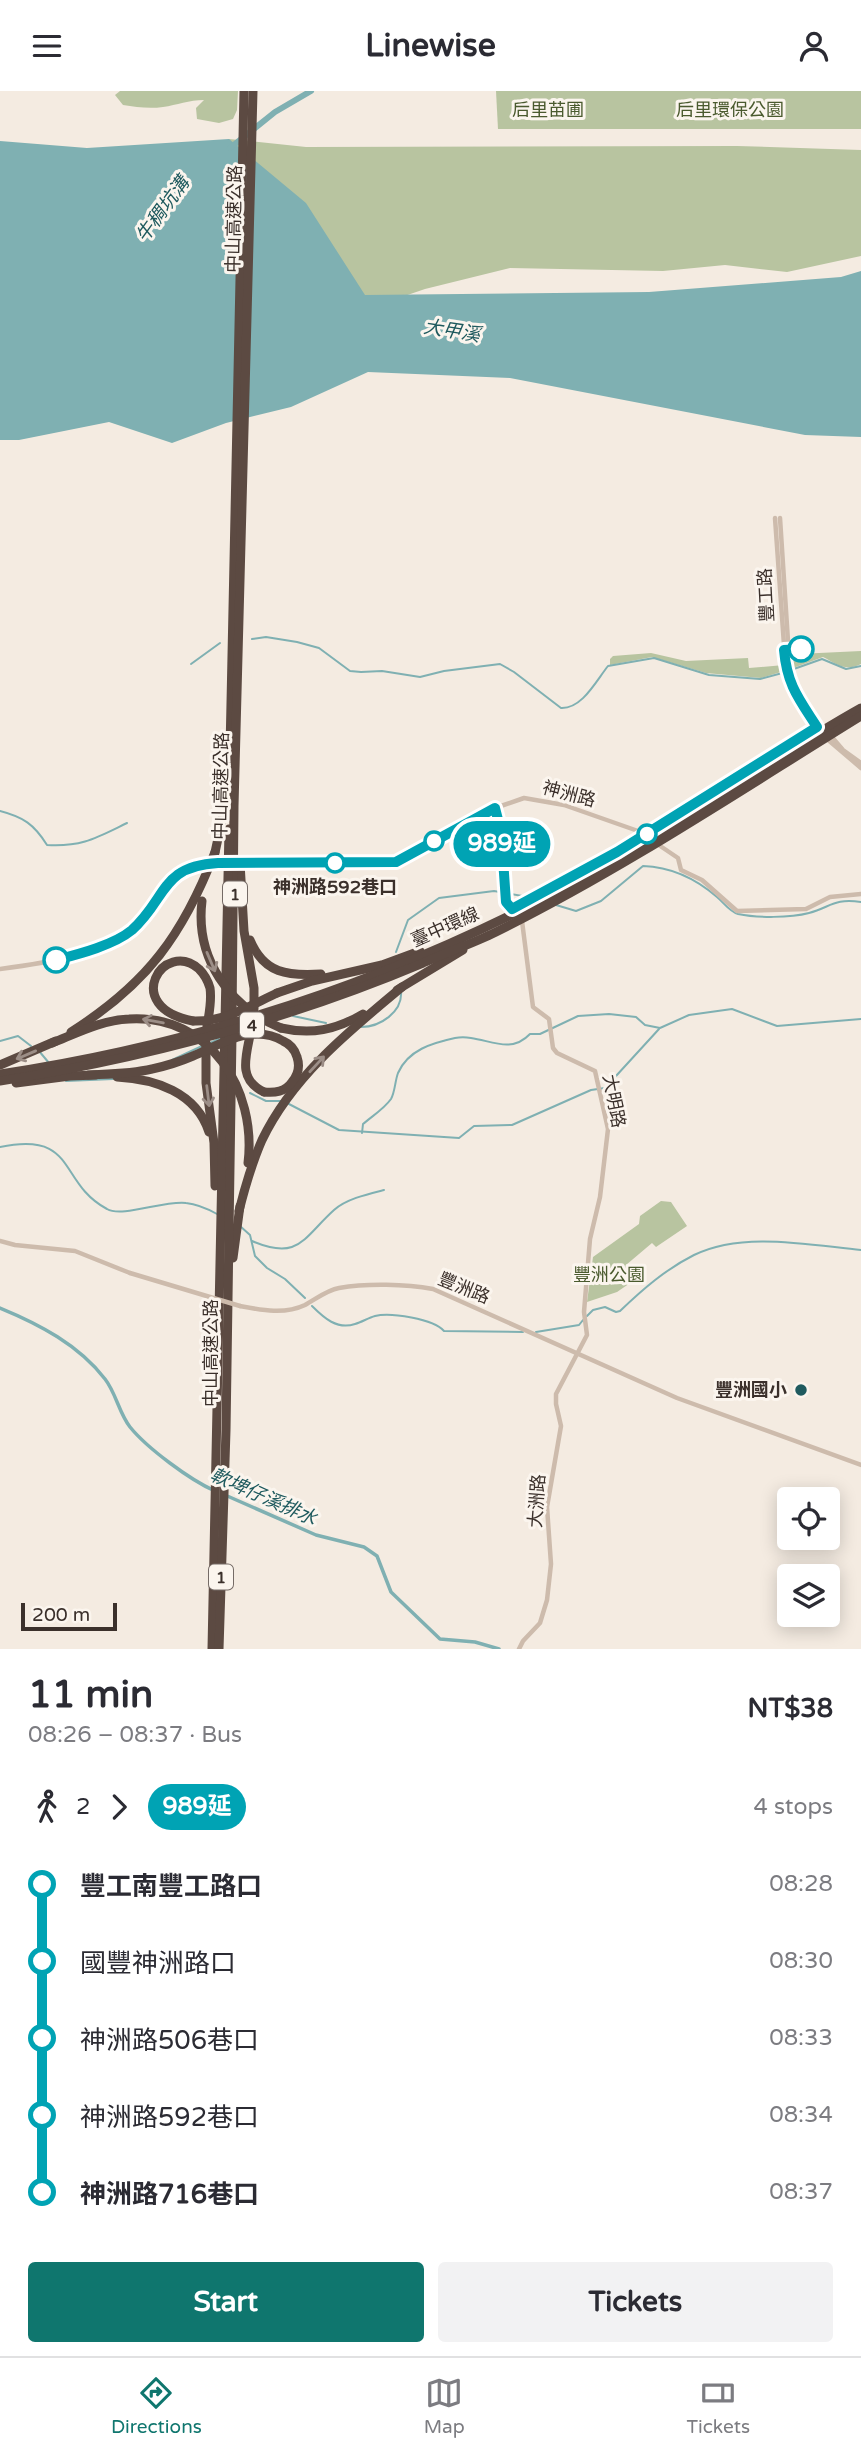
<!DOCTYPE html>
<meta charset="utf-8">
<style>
:root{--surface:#fff;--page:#f2f2f3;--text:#2b2b33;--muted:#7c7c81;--line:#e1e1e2;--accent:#0f766e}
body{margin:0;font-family:"Varela Round","Noto Sans TC",sans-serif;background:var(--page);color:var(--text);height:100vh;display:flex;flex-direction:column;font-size:26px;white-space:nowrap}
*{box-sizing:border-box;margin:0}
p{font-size:23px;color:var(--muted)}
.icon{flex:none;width:38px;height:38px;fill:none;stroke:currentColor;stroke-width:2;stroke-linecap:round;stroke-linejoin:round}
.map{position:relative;height:1558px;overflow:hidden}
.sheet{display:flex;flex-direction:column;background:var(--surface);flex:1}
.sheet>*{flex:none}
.badge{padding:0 14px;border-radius:23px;font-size:24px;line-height:46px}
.controls{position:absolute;left:777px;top:1396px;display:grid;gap:14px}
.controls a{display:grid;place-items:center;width:63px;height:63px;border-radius:7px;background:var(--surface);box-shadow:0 4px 18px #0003;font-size:35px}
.scale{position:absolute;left:21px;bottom:18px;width:96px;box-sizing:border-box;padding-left:7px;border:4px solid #3b302b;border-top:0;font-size:19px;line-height:24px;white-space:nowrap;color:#3b302b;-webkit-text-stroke:5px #fbf5ee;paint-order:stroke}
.map>.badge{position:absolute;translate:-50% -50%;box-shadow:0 0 0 4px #fff}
.legs{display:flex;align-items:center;gap:10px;height:77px;padding:0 28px;font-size:23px}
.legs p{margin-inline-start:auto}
.overview{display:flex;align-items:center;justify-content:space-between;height:119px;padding:0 28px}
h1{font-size:38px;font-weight:700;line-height:52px}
.primary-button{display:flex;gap:14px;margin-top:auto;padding:14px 28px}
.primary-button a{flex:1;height:80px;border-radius:7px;background:var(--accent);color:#fff;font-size:28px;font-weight:700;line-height:80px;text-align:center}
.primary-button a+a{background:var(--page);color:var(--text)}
ul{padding:0 28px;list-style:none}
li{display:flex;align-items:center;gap:24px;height:77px;font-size:26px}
li i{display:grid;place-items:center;width:10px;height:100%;margin:0 9px;background:currentColor}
li i::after{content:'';width:18px;height:18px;margin:-9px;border:5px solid;border-radius:50%;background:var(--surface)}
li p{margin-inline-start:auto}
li:first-child i{background:linear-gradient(#0000 50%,currentColor 0)}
li:last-child i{background:linear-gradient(currentColor 50%,#0000 0)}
header{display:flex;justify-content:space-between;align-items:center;height:91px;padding:0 28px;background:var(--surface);font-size:32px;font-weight:700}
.dock{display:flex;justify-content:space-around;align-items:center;height:98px;border-top:2px solid var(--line);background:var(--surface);font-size:19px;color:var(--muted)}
.dock a{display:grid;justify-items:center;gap:4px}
.dock .current{color:var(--accent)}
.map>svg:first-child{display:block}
.green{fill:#b8c4a0}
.water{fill:#7fb0b2}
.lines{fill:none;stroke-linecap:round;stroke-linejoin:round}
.stream{stroke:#7fb0b2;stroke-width:2}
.canal{stroke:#7fb0b2;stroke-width:3.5}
.river{stroke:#7fb0b2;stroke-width:6}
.tertiary{stroke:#cdbbac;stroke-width:4.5}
.motorway{stroke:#5c4a42;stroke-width:9}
.tertiary-bridge{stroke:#cdbbac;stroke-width:4.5}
.motorway-bridge{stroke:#5c4a42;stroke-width:9}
.oneway{stroke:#9c8e87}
.line-1-casing{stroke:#fff;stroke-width:16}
.line-1{stroke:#00a3b4;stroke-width:10}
.stop-1-dot{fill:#fff;stroke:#00a3b4;stroke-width:3.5}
.poi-dot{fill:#1f5a5e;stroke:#fbf5ee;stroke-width:2.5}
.labels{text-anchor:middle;stroke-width:6;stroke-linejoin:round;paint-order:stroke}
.shield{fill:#fbf5ee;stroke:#756b66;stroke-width:2}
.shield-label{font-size:16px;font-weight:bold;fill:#3b302b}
.park-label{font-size:18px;fill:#4a5a2e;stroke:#fbf5ee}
.street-label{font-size:18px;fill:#3b302b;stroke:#fbf5ee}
.stop-label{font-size:18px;font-weight:bold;fill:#3b302b;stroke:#fbf5ee}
.poi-label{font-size:18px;font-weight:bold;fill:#3b302b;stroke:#fbf5ee;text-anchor:end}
.water-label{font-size:19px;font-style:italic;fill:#1f5a5e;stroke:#fbf5ee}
</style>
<header><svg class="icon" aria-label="menu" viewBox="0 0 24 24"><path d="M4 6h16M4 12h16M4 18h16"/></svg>Linewise<svg class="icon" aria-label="person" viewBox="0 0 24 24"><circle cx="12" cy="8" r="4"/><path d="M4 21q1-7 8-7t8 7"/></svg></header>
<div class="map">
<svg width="861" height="1558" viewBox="0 0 861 1558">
<rect width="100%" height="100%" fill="#f4ebe1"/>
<g class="green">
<path d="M 120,0 L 238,0 L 237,19 L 233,28 L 219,32 L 197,28 L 196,17 L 204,9 C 189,9 177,14 163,16 C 149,18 136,16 123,14 L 115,4 Z"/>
<polygon points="496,0 861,0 861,38 498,38"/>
<polygon points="229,48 306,56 737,55 861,59 861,165 787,181 725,174 663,180 510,177 425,198 346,225 197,82"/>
<path d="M 861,560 L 861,573 C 845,581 837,573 823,566 L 793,577 L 793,566 L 798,563 Z"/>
<polygon points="651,562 686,570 748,567 749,577 784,574 784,580 761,587 706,582 652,566 610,574 610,568 613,565"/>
<polygon points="661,1110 671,1111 687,1135 656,1156 652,1152 626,1174 636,1188 617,1201 587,1211 593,1166 639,1133 640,1125"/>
</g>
<polygon class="water" points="229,48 306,112 365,204 649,201 841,186 861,180 861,346 805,344 510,287 368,281 291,316 226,332 172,352 109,331 19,349 0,349 0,50 87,57"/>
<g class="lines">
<g class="stream">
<path d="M 252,548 L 266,546 L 297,551 L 319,557 L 350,580 L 361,581 L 382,580 L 420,586 L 444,580 L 500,573 L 514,581 L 561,617 C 582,618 596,590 608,575 L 654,567 L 709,584 L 760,588 L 786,581"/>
<polyline points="191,573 220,552"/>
<polyline points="791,579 822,568 846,578 861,575"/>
<path d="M 0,720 C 23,726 34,733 47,754 C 82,756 96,747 127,732"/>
<path d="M 556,814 L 576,820 L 601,810 L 643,775 C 672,776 695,787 717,806 C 723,811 730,821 738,823 C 757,827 790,827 809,822 C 831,816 834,807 861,811"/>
<polyline points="396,861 408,829 439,807 494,800 534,807"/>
<polyline points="293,925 326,932"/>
<path d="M 361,936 C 380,936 403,921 401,900"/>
<polyline points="0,950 18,945 31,955"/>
<polyline points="210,952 221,947"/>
<polyline points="39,960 49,972"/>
<polyline points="172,969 202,955"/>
<polyline points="66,990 113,988"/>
<polyline points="250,1002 266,1010 282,1010"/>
<polyline points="287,1012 339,1039 459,1047 474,1035 512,1034 591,999 605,997 659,938"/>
<path d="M 362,1042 L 363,1033 C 371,1026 384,1018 391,1008 C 395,1001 395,990 398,982 C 408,959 432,952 455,947 C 483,942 507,967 530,943 L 540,943 L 578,925 L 609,923 L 636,926 L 645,934 L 660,937 L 689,924 L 732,918 L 777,935 L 861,928"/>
<path d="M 0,1056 C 78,1040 57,1091 107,1118 C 122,1127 165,1109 186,1112 C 196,1113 208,1118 217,1123"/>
<polyline points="240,1135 250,1144 255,1165 267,1177 285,1188 305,1207"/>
<path d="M 252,1150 C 299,1170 303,1147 334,1119 C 346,1108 368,1103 384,1099"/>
<path d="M 312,1215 C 324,1227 337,1239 355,1233 C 362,1231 368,1227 375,1225 C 390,1221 434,1228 444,1240 L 523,1241"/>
<path d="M 587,1225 L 593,1219 L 605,1216 L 616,1221 L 620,1220 C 643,1198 666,1178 694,1164 C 742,1140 810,1154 861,1159"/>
<polyline points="536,1241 579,1234 583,1229"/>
</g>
<g class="canal">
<path d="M 0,1217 C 39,1233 79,1254 105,1288 C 116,1302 119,1322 130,1336 C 147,1357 190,1389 215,1400"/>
<polyline points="225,1404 316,1444 364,1456 377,1465 391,1501 440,1548 475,1551 499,1558"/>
</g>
<polyline class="river" points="230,57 275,21 311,0"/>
<g class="tertiary">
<polyline points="775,427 786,582 791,595 821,641"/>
<polyline points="780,427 790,581 800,602 825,638"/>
<polyline points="831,645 843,659 861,672"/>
<polyline points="827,648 861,677"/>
<polyline points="495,717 501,740 506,811 514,820"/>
<polyline points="296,773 396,771 495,717 524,707 564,714 638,740 678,767 681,779 702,789 737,820 806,818 830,806 861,803"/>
<path d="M 0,878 C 38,873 113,863 138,832"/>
<polyline points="0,1150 15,1154 75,1160 130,1182"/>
<path d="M 240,1215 C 261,1219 284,1224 305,1214 C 316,1208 327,1199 339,1197 C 367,1192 406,1193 433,1198 L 677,1307 L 861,1374"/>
<polyline points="519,1558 523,1550 540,1532 547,1509 551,1473 547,1416 561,1335 556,1313 556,1303 587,1244 584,1221 590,1148 600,1106 608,1038 595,980 557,962 553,957 549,928 533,916 522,830"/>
</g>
<g class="motorway">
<polyline points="229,706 244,0"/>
<polyline points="214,766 222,729 225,701"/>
<polyline points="240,772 244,840 254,897 254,918"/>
<path d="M 250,849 C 264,883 288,885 321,883"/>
<polyline points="397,899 463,859"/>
<polyline points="277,902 312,890 382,874 420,860"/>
<path d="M 193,930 C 120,916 164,847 199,878 C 204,883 208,890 210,897 C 212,910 209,923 207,935"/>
<polyline points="232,930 234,715 253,0"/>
<path d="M 281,937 C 311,944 336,939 363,923"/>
<path d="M 251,939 C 247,963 236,988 264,1001"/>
<path d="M 71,941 C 147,893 183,844 215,761"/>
<polyline points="206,952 206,992 214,1052 215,1095"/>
<polyline points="0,974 56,950"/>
<path d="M 117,986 C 155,988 196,1001 209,1041"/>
<polyline points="16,992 70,985 96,984"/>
<path d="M 239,1120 C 245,1096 252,1072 262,1049 C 292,986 349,940 402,896"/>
<polyline points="233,1167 240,1115"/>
<polyline points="212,1558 229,738"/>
<polyline points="219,1558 226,1339 232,944"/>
</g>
<g class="tertiary-bridge">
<polyline points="159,803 171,788"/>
<path d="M 138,832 C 147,817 156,799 169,787 C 197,760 258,770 296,771"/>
<polyline points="130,1182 240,1215"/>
</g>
<g class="motorway-bridge">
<path d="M 202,810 C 195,867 229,916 281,937"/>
<path d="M 193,930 C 225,931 249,915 277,902"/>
<path d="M 52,952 C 77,942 102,929 129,928 C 210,923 257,999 248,1072"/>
<path d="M 0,983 C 207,952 406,884 590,783 C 683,733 768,669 861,617"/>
<path d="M 88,984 C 109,983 131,983 152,978 C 166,975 179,971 193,965 C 221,953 253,932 283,950 C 290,953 295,959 297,966 C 300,975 298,984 292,991 C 285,1001 275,1002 264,1001"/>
<path d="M 0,990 C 147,967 285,930 423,872 C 447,861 472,853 496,841 C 623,778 741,699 861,625"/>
</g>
</g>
<defs><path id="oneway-shaft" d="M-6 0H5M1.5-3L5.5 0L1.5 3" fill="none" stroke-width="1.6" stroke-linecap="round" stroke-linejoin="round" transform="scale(1.75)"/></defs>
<g class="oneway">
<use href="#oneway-shaft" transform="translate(211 871) rotate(67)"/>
<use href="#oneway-shaft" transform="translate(153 930) rotate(-170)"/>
<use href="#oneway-shaft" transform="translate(26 964) rotate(157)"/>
<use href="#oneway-shaft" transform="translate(317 973) rotate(-47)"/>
<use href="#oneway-shaft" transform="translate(208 1005) rotate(83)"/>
</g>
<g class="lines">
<defs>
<path id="line-1" d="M 56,869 C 79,863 114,854 132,839 C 167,808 160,775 218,772 L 396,771 L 495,717 L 501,740 L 506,811 L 512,818 L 617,761 L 817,636 C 799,608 787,594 784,559 L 801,558"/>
</defs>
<use href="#line-1" class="line-1-casing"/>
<use href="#line-1" class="line-1"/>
</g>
<g class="stop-1-dot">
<circle cx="801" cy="558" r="12"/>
<circle cx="647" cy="743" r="9"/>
<circle cx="434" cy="750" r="9"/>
<circle cx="335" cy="772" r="9"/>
<circle cx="56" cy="869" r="12"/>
</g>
<circle class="poi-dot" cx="801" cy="1299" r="7"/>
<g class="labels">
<g class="shield">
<rect x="223" y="790.5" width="24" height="25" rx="5"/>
<rect x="240" y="921.5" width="24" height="25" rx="5"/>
<rect x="209" y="1473.5" width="24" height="25" rx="5"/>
</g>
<g class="shield-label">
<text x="235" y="809">1</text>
<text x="252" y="940">4</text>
<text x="221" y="1492">1</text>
</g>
<g class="park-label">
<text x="548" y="25">后里苗圃</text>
<text x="730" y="25">后里環保公園</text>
<text x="609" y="1190">豐洲公園</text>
</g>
<g class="street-label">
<text transform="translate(234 128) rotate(-89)" y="6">中山高速公路</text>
<text transform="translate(766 504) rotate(-93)" y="6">豐工路</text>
<text transform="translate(221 695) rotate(-89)" y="6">中山高速公路</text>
<text transform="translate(569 703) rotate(15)" y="6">神洲路</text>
<text transform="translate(445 836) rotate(-24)" y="6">臺中環線</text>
<text transform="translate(614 1010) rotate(79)" y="6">大明路</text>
<text transform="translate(464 1197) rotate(22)" y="6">豐洲路</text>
<text transform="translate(211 1262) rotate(-90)" y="6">中山高速公路</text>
<text transform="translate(537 1410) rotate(-86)" y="6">大洲路</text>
</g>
<g class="stop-label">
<text x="335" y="802">神洲路592巷口</text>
</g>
<g class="poi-label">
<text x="787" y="1305">豐洲國小</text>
</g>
<g class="water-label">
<text transform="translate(162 118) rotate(-54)" y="7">牛稠坑溝</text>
<text transform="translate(452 239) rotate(9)" y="7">大甲溪</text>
<text transform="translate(264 1405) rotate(24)" y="7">軟埤仔溪排水</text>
</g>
</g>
</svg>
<div class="controls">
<a><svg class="icon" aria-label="locate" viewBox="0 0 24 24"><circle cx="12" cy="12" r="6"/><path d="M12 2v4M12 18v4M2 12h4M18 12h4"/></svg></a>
<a><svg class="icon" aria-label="layers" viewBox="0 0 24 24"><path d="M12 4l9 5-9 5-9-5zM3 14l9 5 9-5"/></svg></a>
</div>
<div class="scale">200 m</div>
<b class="badge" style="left:502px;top:753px;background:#00a3b4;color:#fff">989延</b>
</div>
<section class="sheet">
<div class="overview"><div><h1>11 min</h1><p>08:26 – 08:37 · Bus</p></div><b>NT$38</b></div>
<div class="legs"><svg class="icon" aria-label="walk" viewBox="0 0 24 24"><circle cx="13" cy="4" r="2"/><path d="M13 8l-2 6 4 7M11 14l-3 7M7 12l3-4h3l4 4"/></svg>2<svg class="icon" aria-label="forward" viewBox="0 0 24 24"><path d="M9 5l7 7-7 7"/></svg><b class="badge" style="background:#00a3b4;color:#fff">989延</b><p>4 stops</p></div>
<ul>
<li><i style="color:#00a3b4"></i><b>豐工南豐工路口</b><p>08:28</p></li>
<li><i style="color:#00a3b4"></i><span>國豐神洲路口</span><p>08:30</p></li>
<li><i style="color:#00a3b4"></i><span>神洲路506巷口</span><p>08:33</p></li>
<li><i style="color:#00a3b4"></i><span>神洲路592巷口</span><p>08:34</p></li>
<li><i style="color:#00a3b4"></i><b>神洲路716巷口</b><p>08:37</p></li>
</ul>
<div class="primary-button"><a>Start</a><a>Tickets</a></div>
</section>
<nav class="dock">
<a class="current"><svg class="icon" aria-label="directions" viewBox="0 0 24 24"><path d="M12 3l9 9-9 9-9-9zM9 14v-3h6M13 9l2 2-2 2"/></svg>Directions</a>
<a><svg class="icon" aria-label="map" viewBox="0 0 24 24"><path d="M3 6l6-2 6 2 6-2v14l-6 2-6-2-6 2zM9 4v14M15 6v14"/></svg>Map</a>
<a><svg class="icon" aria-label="tickets" viewBox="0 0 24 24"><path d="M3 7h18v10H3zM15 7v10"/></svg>Tickets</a>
</nav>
